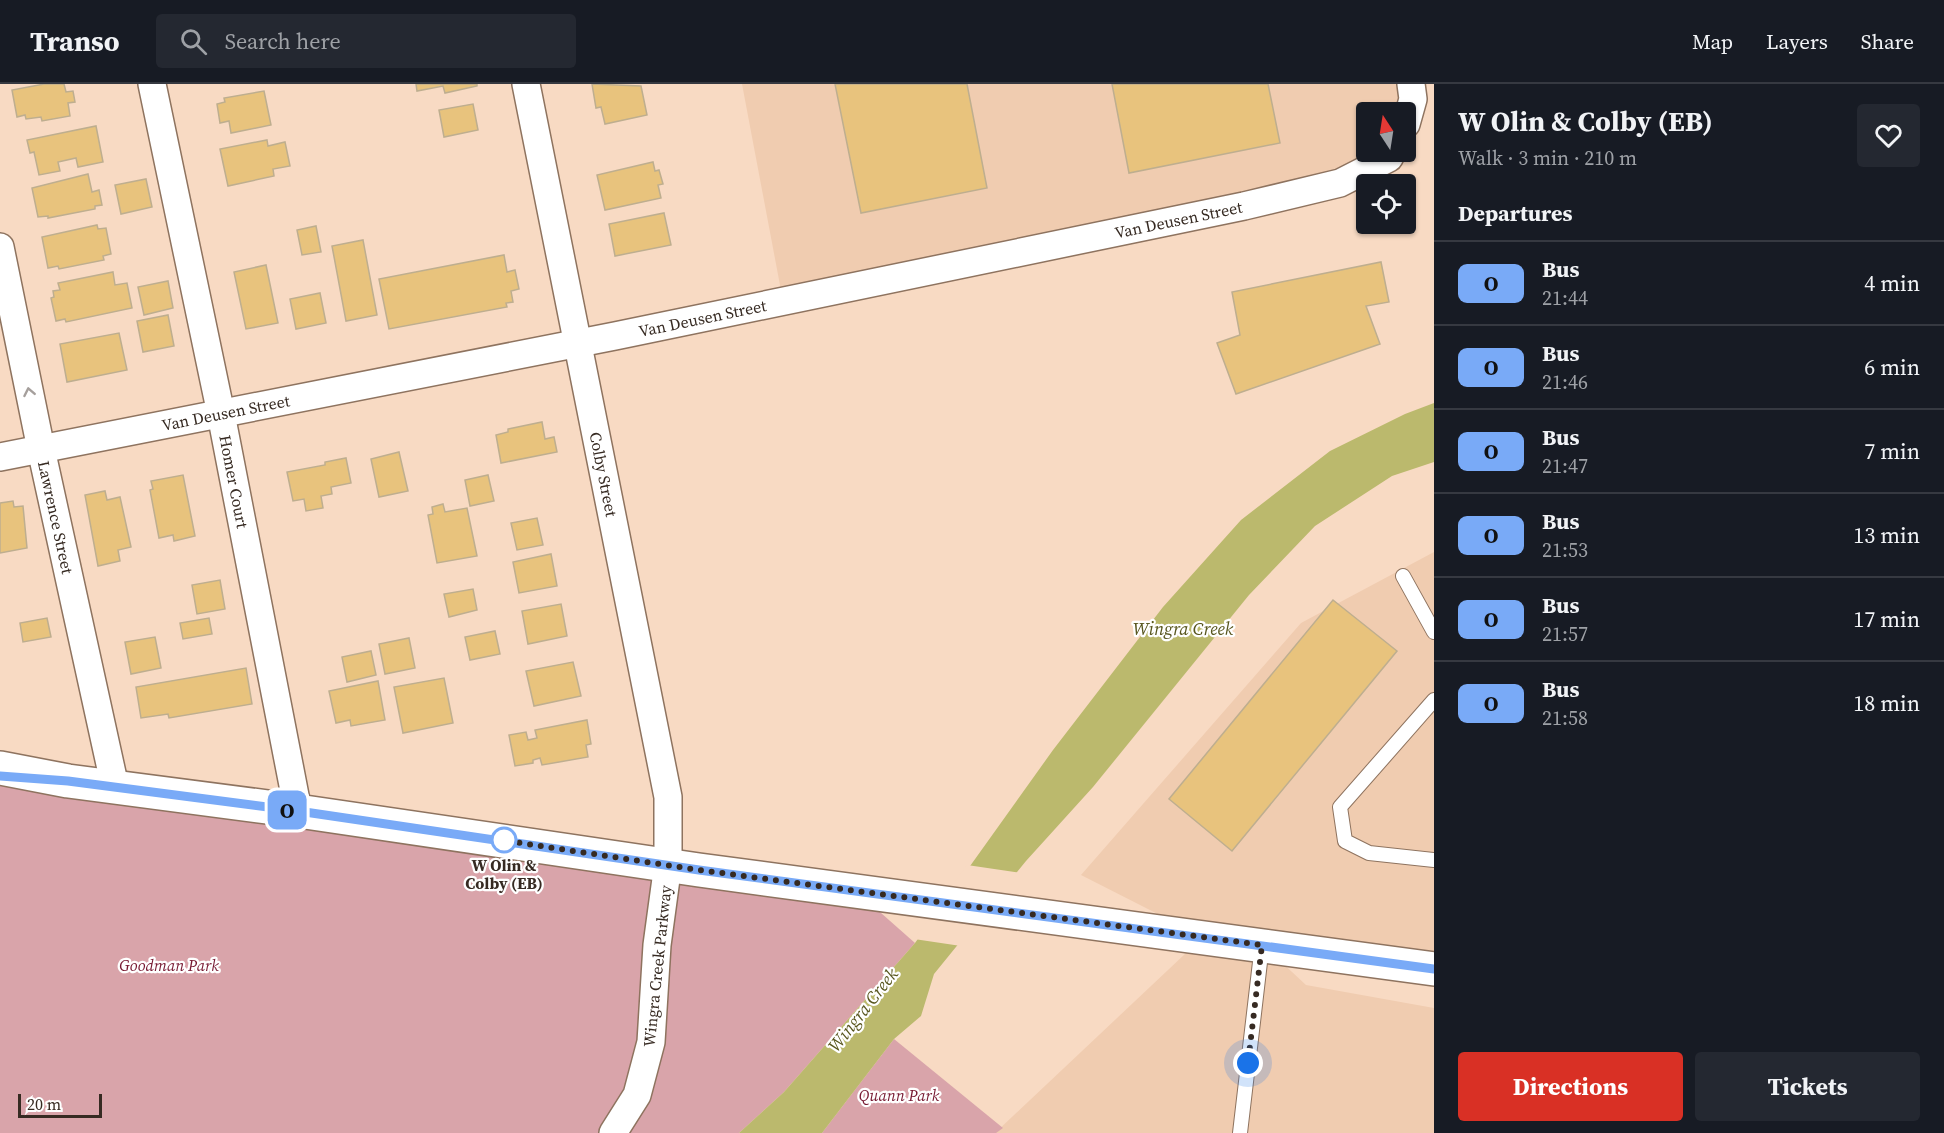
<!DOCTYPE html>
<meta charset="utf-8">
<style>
:root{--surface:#171b24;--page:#242831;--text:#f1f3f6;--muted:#9ea1a6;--line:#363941;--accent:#d93025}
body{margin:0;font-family:"Source Serif 4",serif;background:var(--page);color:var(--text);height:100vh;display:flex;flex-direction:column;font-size:22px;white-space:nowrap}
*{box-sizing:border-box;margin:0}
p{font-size:20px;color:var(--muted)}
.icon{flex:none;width:33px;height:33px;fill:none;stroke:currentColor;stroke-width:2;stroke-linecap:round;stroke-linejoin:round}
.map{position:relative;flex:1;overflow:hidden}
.details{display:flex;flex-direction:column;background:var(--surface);width:510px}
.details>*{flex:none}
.badge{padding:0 12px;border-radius:9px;font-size:21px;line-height:39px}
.needle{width:39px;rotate:348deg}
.controls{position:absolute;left:1356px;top:18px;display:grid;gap:12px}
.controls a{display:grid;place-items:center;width:60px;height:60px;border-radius:6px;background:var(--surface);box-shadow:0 2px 4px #0004;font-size:30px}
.scale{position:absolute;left:18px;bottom:15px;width:84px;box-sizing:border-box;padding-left:6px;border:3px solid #362a22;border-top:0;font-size:16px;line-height:21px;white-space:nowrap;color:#362a22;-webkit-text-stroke:4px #fff;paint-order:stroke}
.you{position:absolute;width:30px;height:30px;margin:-15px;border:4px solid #fff;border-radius:50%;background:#1a73e8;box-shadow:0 0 0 9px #1a73e833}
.map>.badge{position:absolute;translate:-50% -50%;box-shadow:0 0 0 3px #fff}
h2{padding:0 24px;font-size:22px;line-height:54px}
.round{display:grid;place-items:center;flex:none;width:63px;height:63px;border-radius:6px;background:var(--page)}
.overview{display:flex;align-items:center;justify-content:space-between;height:102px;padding:0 24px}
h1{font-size:28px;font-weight:700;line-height:45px}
.primary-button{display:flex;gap:12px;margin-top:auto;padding:12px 24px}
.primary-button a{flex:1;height:69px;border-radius:6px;background:var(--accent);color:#fff;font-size:24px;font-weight:700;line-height:69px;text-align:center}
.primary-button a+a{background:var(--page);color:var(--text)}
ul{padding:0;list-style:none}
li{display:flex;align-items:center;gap:18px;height:84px;padding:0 24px;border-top:2px solid var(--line)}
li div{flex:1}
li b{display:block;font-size:22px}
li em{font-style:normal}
li .badge{min-width:66px;font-weight:700;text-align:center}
header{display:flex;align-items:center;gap:36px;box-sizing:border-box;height:84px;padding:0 30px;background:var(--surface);border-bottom:2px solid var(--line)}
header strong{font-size:28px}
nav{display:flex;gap:33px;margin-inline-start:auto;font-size:21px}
.search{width:420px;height:54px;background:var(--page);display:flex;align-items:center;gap:15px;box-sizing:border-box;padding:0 21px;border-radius:6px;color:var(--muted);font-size:22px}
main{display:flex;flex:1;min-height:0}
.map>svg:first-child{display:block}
.built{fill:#f0ccb0}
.green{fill:#d9a4aa}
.water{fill:#bbb96d}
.pier{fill:#f8dac3}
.building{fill:#e8c37d;stroke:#beae8f;stroke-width:1.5}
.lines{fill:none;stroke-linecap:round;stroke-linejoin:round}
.service-casing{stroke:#8e735f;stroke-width:16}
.minor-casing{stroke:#8e735f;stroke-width:30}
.tertiary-casing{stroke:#8e735f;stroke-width:36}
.service{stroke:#fff;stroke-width:14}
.minor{stroke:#fff;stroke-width:27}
.tertiary{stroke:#fff;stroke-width:33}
.oneway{stroke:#a59f9c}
.line-casing{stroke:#fff;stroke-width:14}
.line{stroke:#79aaf7;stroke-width:9}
.walk{stroke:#362a22;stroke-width:6;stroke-dasharray:0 10.8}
.stop-dot{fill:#fff;stroke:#79aaf7;stroke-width:3}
.labels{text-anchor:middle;stroke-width:4.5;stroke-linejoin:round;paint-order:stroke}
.street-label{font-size:16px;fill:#362a22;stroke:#fff}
.stop-label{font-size:16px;font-weight:bold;fill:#362a22;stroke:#fff}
.park-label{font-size:16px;font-style:italic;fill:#771932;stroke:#fff}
.water-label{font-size:18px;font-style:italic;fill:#58561e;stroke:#fff}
</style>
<header>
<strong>Transo</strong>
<div class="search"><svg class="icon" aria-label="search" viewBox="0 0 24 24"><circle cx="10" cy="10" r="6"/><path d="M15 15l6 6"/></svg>Search here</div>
<nav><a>Map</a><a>Layers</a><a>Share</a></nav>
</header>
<main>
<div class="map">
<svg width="1434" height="1049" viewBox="0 0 1434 1049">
<rect width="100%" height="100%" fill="#f8dac3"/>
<g class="built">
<polygon points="742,0 1411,0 1406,28 1366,28 1366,68 1392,68 1389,74 783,217"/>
<polygon points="1434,468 1434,870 1263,861 1306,901 1434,924 1434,1049 995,1049 1203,853 1081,791 1301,539"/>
</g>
<g class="green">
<polygon points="0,693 855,806 915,859 784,1008 739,1049 0,1049"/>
<polygon points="894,955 1003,1044 996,1049 822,1049"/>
</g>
<polygon class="water" points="1434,319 1434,378 1392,392 1315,442 1249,511 1093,703 1026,777 934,890 921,932 894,955 822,1049 739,1049 784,1008 915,859 1053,666 1163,523 1241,436 1330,367 1405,330"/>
<polygon class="pier" points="967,781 1021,789 961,862 914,855"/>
<g class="building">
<polygon points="44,0 64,0 66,8 73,7 75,18 68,19 70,32 42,37 41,33 26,35 25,31 17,33 12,6"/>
<polygon points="416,0 477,0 477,2 445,9 443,2 417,7"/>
<polygon points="592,0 641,2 647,31 605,40 601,23 596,24"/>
<polygon points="835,0 967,0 987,104 861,129"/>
<polygon points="1112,0 1268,0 1280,59 1129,89"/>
<polygon points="264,7 271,41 231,49 229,37 220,39 217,20 225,18 224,14"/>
<polygon points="473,20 478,46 444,53 439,26"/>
<polygon points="96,42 103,78 78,83 76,74 58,78 60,87 39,91 34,68 30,69 27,56"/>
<polygon points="267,56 268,62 285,58 290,82 273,85 274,92 228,102 220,65"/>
<polygon points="653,78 655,87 659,86 663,100 658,101 661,114 605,126 597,91"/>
<polygon points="88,90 92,108 99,106 102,121 95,122 95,125 48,134 48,132 38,133 32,104"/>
<polygon points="146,95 152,123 121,130 115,101"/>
<polygon points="664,129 671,161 615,172 609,140"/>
<polygon points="97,141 98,145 106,144 111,170 103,172 104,176 59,185 58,182 48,184 42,153"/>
<polygon points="316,142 321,168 302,171 297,146"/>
<polygon points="363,156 377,231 346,237 332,162"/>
<polygon points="504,171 507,188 515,186 519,205 511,207 513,218 506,219 507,223 389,245 379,195"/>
<polygon points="1381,178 1389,218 1366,222 1380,260 1236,310 1217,259 1240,251 1232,208"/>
<polygon points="266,181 278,239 246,245 234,188"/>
<polygon points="113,188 115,201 127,199 132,224 66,238 65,235 56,237 51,214 54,213 53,207 60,206 58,199"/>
<polygon points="168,197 173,224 144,231 138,203"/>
<polygon points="320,209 326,239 296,245 290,215"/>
<polygon points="168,231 174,262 143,268 137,237"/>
<polygon points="119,249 127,286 67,298 60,260"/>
<polygon points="542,338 545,355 554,353 557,368 501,379 496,351 508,348 508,345"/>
<polygon points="399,368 408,407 379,413 371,375"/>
<polygon points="346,374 351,399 331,403 332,410 321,412 323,424 306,427 304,415 293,417 287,388 325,381 325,378"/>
<polygon points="183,391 195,452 174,457 173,451 159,454 150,406 153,405 151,397"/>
<polygon points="488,391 494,417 470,422 465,396"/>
<polygon points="105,407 107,416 120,413 131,463 118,466 120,477 98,482 85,411"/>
<polygon points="13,417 14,423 23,422 27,464 0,469 0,419"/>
<polygon points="443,420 445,428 467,424 477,472 437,479 428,431 433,430 432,423"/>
<polygon points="537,434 543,461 517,466 511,439"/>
<polygon points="551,470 557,502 519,509 513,478"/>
<polygon points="220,496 225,525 197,530 192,501"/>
<polygon points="473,505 477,526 449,533 444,510"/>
<polygon points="1333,516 1397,567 1232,767 1169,715"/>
<polygon points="561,520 567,552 528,560 522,527"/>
<polygon points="47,534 51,553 23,558 20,539"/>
<polygon points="209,534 212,550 183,555 180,539"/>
<polygon points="495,547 500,570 470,576 465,553"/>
<polygon points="155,553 161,584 131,590 125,558"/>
<polygon points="409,554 415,584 385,590 379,560"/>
<polygon points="371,567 376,591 347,598 342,573"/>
<polygon points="573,578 581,612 534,622 526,587"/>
<polygon points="246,584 252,620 169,634 168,630 141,634 136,603"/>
<polygon points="444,594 453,639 403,649 394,603"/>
<polygon points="378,597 385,636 351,642 350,636 336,639 329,607"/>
<polygon points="587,636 591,660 586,661 588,673 542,681 540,674 533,676 533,679 515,682 509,651 526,648 528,656 537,654 535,646"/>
</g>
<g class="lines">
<defs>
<g id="service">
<polyline points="1403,492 1434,548"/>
<polyline points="1434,616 1340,723 1345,757 1369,769 1434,776"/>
<polyline points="1240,1049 1262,861"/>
</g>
<g id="minor">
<path id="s1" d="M 152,0 L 221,330 L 298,727"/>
<path id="s2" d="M 526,0 L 668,713 L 668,780 L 657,861 L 651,958 L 637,1011 L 613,1049"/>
<polyline points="1406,40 1413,15 1411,0"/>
<path id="s3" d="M 0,163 L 41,365 L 115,703"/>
<path id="s4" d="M 0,373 L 615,252 L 1244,122 L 1340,99 L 1389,74 L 1392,68"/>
</g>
<polyline id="tertiary" points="0,684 68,697 298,727 699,786 1434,885"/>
</defs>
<use href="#service" class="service-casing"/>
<use href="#minor" class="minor-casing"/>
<use href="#tertiary" class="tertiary-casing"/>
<use href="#service" class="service"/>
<use href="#minor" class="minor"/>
<use href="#tertiary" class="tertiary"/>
</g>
<defs><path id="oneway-chevron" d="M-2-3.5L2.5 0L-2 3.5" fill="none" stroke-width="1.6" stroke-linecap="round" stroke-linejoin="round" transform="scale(1.5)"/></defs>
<use class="oneway" href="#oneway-chevron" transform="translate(29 308) rotate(-101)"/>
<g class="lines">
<defs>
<polyline id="line" points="0,692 68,697 298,727 699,786 1434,885"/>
</defs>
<use href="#line" class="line-casing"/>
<use href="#line" class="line"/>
<polyline class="walk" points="504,756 501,756 699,786 1262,861 1248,979"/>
</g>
<circle class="stop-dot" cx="504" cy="756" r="12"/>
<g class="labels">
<g class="street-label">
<text dy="6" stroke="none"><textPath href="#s4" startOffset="1202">Van Deusen Street</textPath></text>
<text dy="6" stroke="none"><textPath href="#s4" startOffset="716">Van Deusen Street</textPath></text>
<text dy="6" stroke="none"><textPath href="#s4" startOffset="230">Van Deusen Street</textPath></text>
<text dy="6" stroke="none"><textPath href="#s2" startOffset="398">Colby Street</textPath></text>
<text dy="6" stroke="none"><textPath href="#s1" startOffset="406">Homer Court</textPath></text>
<text dy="6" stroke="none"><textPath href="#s3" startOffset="276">Lawrence Street</textPath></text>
<text transform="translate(657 882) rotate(-84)" y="6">Wingra Creek Parkway</text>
</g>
<g class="stop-label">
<text x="504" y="787">W Olin &amp;<tspan x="504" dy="18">Colby (EB)</tspan></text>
</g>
<g class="park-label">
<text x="169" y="887">Goodman Park</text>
<text x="899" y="1017">Quann Park</text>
</g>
<g class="water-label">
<text x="1183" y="551">Wingra Creek</text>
<text transform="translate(863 926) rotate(-52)" y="6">Wingra Creek</text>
</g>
</g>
</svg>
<div class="controls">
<a><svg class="needle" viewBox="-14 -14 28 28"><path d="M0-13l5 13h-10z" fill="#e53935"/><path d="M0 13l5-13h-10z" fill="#9ea1a6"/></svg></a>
<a><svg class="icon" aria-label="locate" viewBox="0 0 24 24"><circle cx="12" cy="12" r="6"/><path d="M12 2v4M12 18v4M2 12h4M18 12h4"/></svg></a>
</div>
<div class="scale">20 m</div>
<div class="you" style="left:1248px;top:979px"></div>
<b class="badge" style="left:287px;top:726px;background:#79aaf7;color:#111">O</b>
</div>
<section class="details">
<div class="overview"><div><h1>W Olin &amp; Colby (EB)</h1><p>Walk · 3 min · 210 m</p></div><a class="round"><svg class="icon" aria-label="heart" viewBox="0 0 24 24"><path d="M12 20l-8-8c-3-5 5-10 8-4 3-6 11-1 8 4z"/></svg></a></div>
<h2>Departures</h2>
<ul>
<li><span class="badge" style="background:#79aaf7;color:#111">O</span><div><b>Bus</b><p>21:44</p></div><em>4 min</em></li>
<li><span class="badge" style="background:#79aaf7;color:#111">O</span><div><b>Bus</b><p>21:46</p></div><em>6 min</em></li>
<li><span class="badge" style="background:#79aaf7;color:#111">O</span><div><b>Bus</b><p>21:47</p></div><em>7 min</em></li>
<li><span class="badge" style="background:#79aaf7;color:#111">O</span><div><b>Bus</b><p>21:53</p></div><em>13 min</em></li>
<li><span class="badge" style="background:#79aaf7;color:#111">O</span><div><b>Bus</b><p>21:57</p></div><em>17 min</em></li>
<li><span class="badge" style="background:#79aaf7;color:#111">O</span><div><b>Bus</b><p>21:58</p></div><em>18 min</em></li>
</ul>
<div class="primary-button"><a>Directions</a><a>Tickets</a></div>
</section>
</main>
